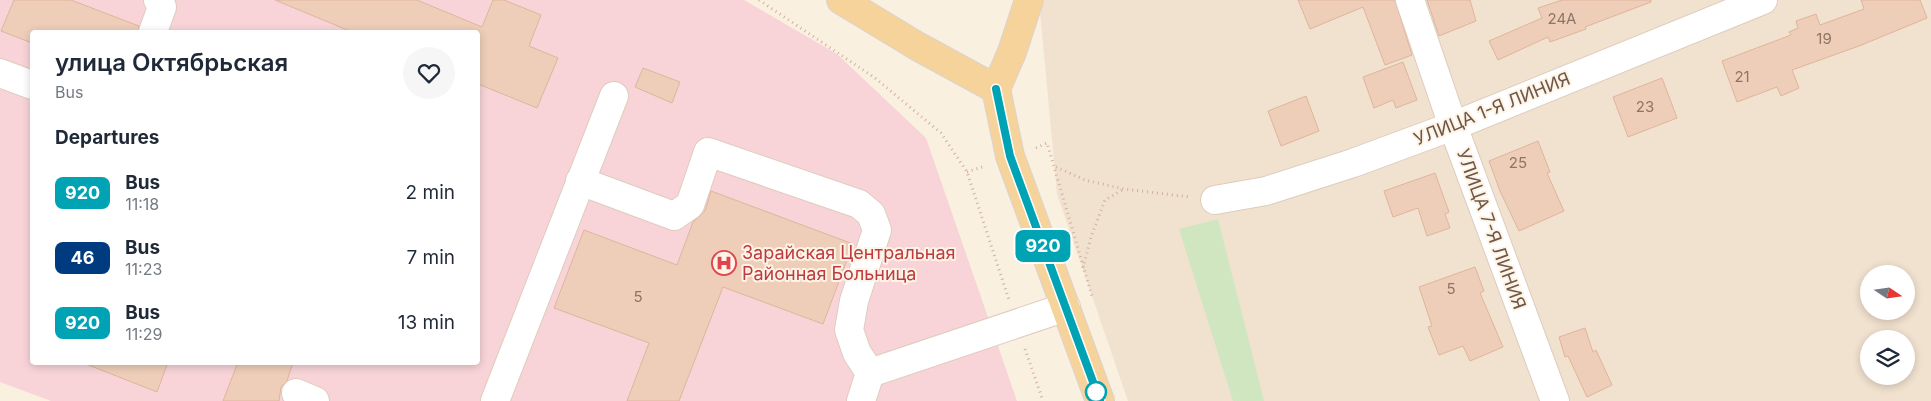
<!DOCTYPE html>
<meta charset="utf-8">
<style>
:root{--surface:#fff;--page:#f6f6f7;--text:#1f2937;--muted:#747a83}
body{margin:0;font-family:Inter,sans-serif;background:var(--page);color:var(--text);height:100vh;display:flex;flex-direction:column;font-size:19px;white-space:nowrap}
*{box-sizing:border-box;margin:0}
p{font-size:16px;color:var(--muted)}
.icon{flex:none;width:28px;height:28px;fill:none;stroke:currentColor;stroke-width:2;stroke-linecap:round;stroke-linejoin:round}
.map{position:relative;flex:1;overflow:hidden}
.details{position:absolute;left:30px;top:30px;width:450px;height:335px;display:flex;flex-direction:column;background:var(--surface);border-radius:5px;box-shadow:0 2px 8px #0003}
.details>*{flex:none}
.badge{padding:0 10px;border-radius:8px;font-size:18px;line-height:32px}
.needle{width:32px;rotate:103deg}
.controls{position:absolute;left:1860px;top:265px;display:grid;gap:10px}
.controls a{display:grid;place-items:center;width:55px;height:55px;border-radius:50%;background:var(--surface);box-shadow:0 2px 8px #0003;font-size:25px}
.map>.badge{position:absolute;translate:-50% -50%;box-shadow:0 0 0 2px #fff}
h2{padding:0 25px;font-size:19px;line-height:45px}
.round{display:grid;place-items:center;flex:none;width:52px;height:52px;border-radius:26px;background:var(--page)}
.headline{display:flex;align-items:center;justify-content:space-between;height:85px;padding:0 25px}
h1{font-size:24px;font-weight:600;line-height:38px}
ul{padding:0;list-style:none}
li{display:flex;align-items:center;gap:15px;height:65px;padding:0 25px}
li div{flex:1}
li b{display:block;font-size:19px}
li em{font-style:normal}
li .badge{min-width:55px;font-weight:700;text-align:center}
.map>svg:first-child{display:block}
.residential{fill:#f1e1cf;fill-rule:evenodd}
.medical{fill:#f8d4d8;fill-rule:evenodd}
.green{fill:#d0e6c0}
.building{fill:#eeceb9;stroke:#e0b49b}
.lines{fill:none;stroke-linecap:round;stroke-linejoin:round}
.minor-casing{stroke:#deccbd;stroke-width:30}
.major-casing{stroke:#dad3d0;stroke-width:30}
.path{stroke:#d2b19d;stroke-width:3;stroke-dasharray:1 4;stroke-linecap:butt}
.minor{stroke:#fff;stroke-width:28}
.major{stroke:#f6d39b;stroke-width:28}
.line-casing{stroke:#fff;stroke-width:11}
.line{stroke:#00a3b4;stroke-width:8}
.stop-dot{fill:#fff;stroke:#00a3b4;stroke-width:2.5}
.labels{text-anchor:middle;stroke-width:4;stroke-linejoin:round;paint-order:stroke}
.number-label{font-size:15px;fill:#8f7465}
.street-label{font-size:18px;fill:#6f5649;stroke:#fef4e5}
.health-label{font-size:18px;fill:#be3a42;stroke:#fef4e5;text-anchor:start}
</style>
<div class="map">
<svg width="1931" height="401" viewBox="0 0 1931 401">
<rect width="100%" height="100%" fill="#faf0e0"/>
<path class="residential" d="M 1044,0 L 1931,0 L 1931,401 L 1128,401 L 1057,194 L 1040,12 ZM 1869,274 L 1906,274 L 1906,311 L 1869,311 ZM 1869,339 L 1906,339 L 1906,376 L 1869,376 Z"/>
<path class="medical" d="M 0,0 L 744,0 L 837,54 L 926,138 L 1017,401 L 51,401 L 0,382 ZM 32,32 L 478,32 L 478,362 L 32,362 Z"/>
<polygon class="green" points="1218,219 1264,401 1233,401 1179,229"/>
<g class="building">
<polygon points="14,0 71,0 139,26 138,32 32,32 32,43 1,31"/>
<polygon points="275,0 417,0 482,27 493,0 504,0 541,15 529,46 558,58 537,108 478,84 478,36 479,32 352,32"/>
<polygon points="1298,0 1395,0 1412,55 1385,65 1363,7 1310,29"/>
<polygon points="1427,0 1470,0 1476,21 1439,36"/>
<polygon points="1562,0 1651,0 1651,2 1585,27 1586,29 1550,42 1548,37 1498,60 1489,41 1542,18 1538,8"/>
<polygon points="1861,0 1920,0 1927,18 1859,46 1792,70 1799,88 1781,96 1777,87 1737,102 1722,61 1791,35 1789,32 1798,28 1796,21 1816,14 1820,25 1864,9"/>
<polygon points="1403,62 1417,100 1396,108 1393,100 1374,108 1363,77"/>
<polygon points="643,68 680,82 672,103 635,87"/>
<polygon points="1662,78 1677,118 1628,137 1613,97"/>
<polygon points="1306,96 1319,131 1281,146 1268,111"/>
<polygon points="1538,141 1550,172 1547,173 1564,211 1519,231 1500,191 1489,161"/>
<polygon points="1435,173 1449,212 1445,214 1450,228 1427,236 1418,208 1393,217 1384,191"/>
<polygon points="711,191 853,244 823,324 723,287 679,401 627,401 649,343 554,308 584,230 677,265 693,222 705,211"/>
<polygon points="1475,267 1484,291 1480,293 1503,347 1470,361 1463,346 1439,355 1428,327 1432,326 1419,287"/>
<polygon points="1585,328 1593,352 1596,350 1612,385 1587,397 1568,356 1565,357 1559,337"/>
<polygon points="86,362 168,362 157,392 86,364"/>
<polygon points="238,362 293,362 287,381 281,387 279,401 223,401"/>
</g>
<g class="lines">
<defs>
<g id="minor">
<polyline points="1410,0 1453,126 1555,401"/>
<polyline points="153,32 162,7 158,0"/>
<polyline points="0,73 32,85"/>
<polyline points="580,181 674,216 690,205 708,152 859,204 871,214 877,230 854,301 849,330 857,353 870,373"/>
<polyline points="1215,200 1266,191 1353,163 1453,126 1763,0"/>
<polyline points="296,393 315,401"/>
<polyline points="495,401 614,96"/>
<polyline points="861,401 870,373 1066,307"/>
</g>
<g id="major">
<polyline points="841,0 917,46 996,89"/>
<polyline points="996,89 1010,156 1100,401"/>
<polyline points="996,89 1012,52 1029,0"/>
</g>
</defs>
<use href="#minor" class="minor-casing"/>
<use href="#major" class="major-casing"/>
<g class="path">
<polyline points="759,0 875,78 941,133 967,172 1009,300"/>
<polyline points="1036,148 1047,143 1092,296"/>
<polyline points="1056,167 1085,180 1124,189 1190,197"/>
<polyline points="967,172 985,166"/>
<polyline points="1083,268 1091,237 1105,200 1124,189"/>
<polyline points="1025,349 1043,401"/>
</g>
<use href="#minor" class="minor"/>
<use href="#major" class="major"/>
</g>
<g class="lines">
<defs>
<polyline id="line" points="996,89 1010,156 1100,401"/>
</defs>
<use href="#line" class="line-casing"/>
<use href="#line" class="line"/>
</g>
<defs>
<symbol id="hospital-ring" viewBox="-11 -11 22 22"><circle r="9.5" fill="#fef4e5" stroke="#e0444e" stroke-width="1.5"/><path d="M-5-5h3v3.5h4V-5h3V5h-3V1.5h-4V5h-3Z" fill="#e0444e"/></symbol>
</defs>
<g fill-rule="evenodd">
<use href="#hospital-ring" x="710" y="249" width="28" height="28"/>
</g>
<circle class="stop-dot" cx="1096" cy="392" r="10"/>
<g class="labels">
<g class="number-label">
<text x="1562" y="24">24А</text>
<text x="1824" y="44">19</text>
<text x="1742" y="82">21</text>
<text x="1645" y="112">23</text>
<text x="1518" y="168">25</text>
<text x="1451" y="294">5</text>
<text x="638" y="302">5</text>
</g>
<g class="street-label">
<text transform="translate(1492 109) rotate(-22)" y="6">УЛИЦА 1-Я ЛИНИЯ</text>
<text transform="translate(1491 229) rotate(70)" y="6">УЛИЦА 7-Я ЛИНИЯ</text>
</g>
<g class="health-label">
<text x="742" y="259">Зарайская Центральная<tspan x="742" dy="21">Районная Больница</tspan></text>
</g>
</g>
</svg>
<div class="controls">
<a><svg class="needle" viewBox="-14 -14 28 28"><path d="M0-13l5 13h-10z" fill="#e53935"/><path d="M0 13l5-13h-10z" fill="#747a83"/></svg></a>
<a><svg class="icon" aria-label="layers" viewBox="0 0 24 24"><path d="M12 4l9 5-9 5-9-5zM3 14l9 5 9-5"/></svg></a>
</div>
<b class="badge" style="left:1043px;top:246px;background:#00a3b4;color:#fff">920</b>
<section class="details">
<div class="headline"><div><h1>улица Октябрьская</h1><p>Bus</p></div><a class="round"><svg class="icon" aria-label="heart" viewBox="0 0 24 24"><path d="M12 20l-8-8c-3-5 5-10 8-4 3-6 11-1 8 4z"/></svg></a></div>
<h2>Departures</h2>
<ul>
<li><span class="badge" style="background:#00a3b4;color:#fff">920</span><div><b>Bus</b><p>11:18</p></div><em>2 min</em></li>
<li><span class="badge" style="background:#003b80;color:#fff">46</span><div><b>Bus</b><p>11:23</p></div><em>7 min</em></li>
<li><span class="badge" style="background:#00a3b4;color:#fff">920</span><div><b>Bus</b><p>11:29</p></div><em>13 min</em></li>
</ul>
</section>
</div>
